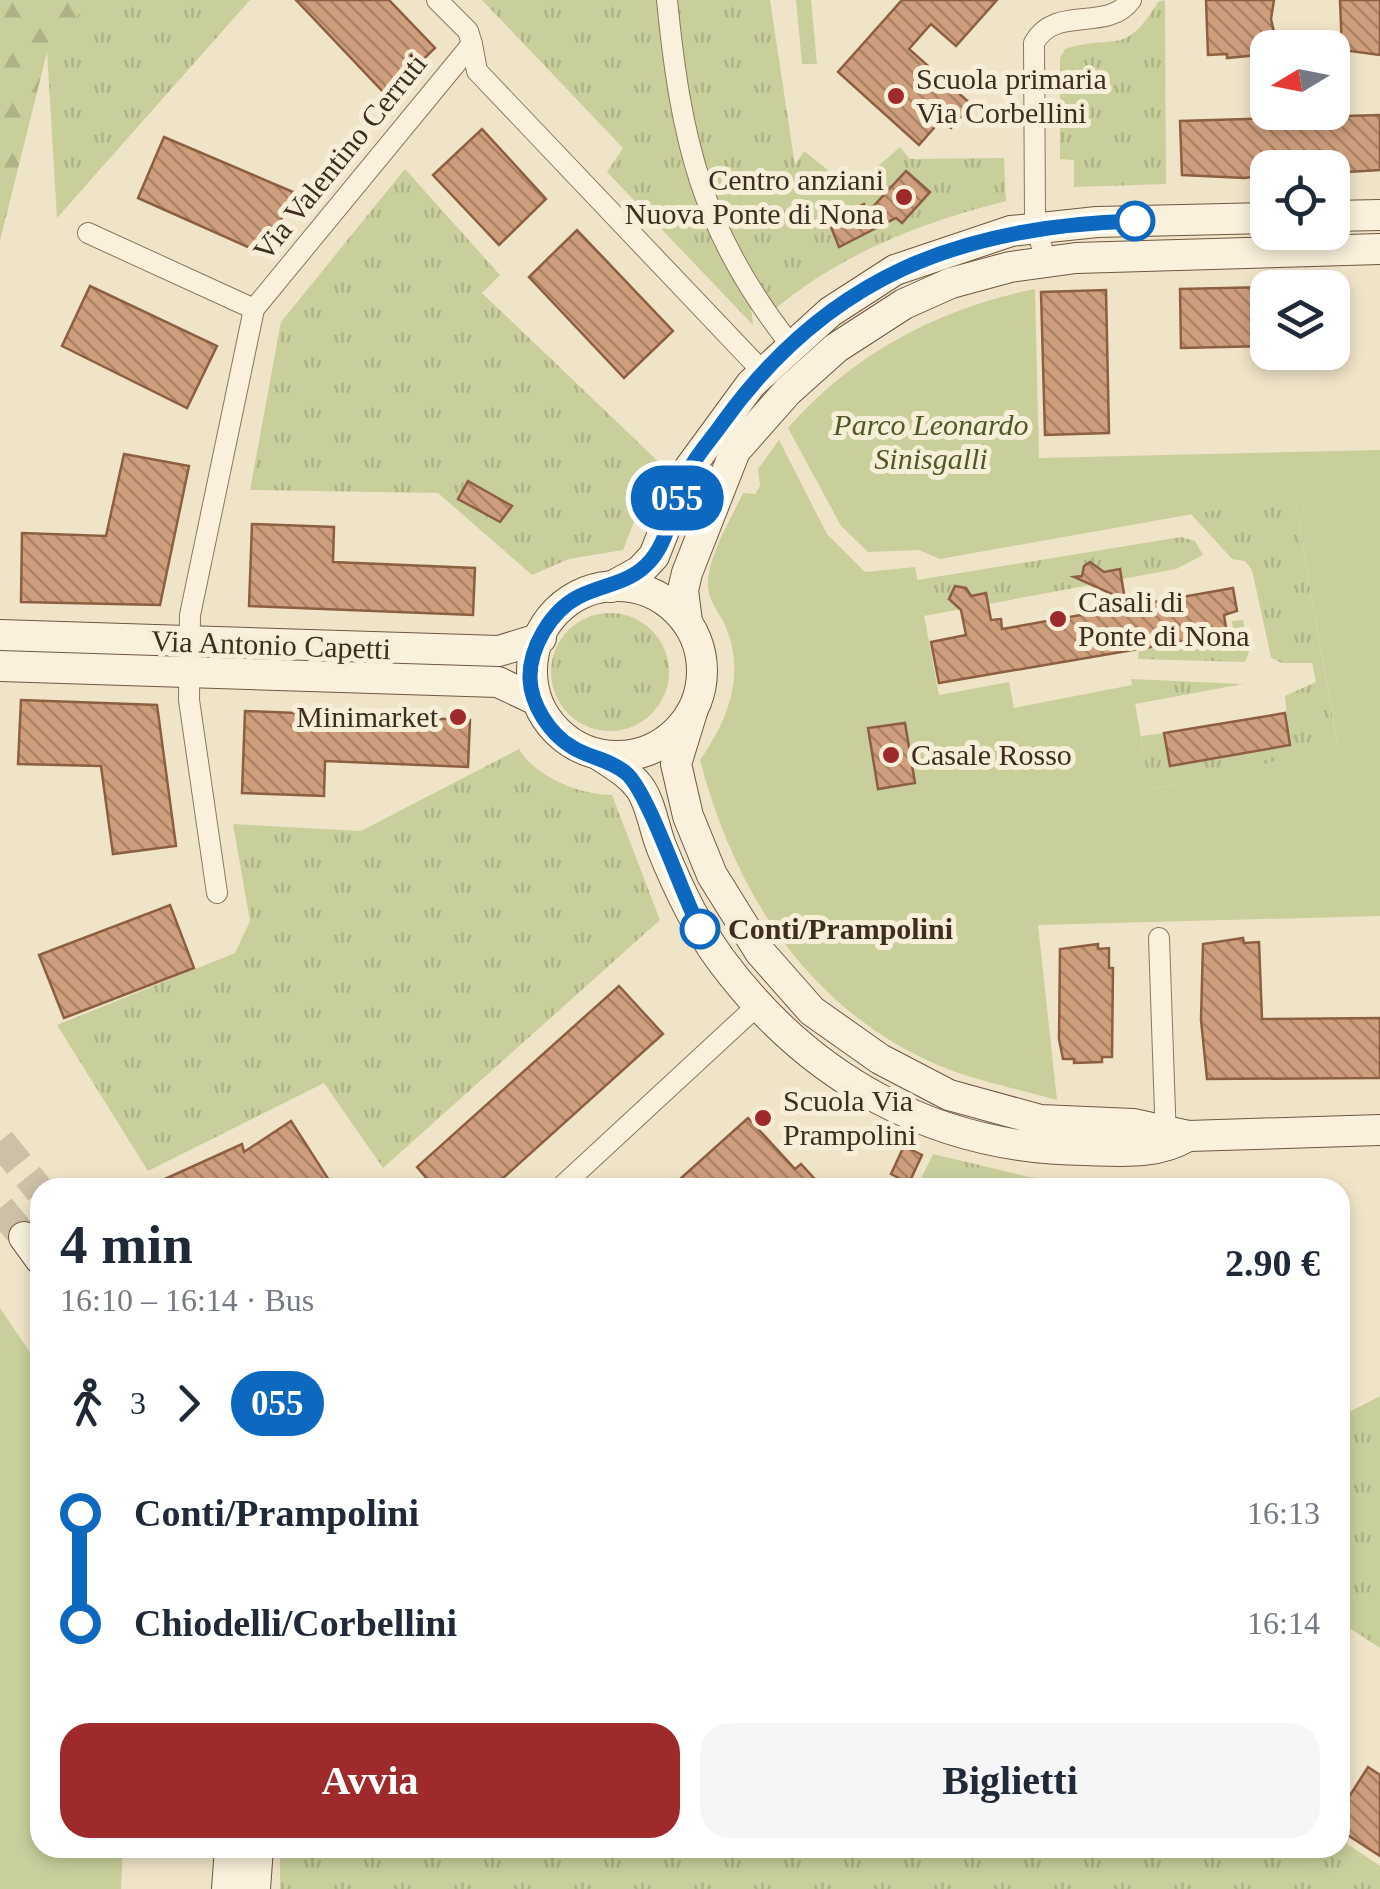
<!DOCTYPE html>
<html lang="it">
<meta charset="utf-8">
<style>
:root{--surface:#fff;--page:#f6f6f7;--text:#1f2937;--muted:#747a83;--accent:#9e2a2b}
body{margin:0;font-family:Georgia,serif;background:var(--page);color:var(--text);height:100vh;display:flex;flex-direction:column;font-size:38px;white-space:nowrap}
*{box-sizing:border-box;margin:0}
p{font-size:32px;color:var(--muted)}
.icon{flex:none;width:55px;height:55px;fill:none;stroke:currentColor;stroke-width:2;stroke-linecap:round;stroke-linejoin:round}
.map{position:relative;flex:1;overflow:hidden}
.details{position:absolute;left:30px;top:1178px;width:1320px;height:680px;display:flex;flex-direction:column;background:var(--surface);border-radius:30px;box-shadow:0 5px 15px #0003}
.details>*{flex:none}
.badge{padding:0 20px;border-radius:32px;font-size:35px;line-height:65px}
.needle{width:65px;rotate:260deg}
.fabs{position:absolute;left:1250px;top:30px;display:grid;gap:20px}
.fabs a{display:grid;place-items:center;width:100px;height:100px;border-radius:20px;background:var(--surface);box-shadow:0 5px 15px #0003;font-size:50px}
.map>.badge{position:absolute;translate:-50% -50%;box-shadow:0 0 0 5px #fff}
.legs{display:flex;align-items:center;gap:15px;height:110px;padding:0 30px;font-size:32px}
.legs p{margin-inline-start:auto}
.head{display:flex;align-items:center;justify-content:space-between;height:170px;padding:0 30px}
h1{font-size:55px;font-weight:700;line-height:75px}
.button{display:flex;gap:20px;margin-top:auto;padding:20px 30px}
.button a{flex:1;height:115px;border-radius:30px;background:var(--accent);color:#fff;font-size:40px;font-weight:700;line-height:115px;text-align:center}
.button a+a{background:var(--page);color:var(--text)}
ul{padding:0 30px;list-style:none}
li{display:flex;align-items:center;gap:35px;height:110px;font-size:38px}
li i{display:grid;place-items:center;width:15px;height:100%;margin:0 12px;background:currentColor}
li i::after{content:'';width:25px;height:25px;margin:-12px;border:8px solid;border-radius:50%;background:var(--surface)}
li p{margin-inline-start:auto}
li:first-child i{background:linear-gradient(#0000 50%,currentColor 0)}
li:last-child i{background:linear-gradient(currentColor 50%,#0000 0)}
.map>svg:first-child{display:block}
.grass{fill:url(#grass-tufts)}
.forest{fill:url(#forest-firs)}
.green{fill:#c9cf9b}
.building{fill:url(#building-back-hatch);stroke:#8d5f41;stroke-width:2.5}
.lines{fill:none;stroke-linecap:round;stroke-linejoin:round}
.secondary-tunnel{stroke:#ccc0a6;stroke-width:30;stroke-dasharray:30 15;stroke-linecap:butt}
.street-casing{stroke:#8d765c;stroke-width:22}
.secondary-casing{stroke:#6f573f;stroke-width:32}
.street{stroke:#faf1dc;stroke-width:20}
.secondary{stroke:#faf1dc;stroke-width:30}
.line-1-casing{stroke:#fff;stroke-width:22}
.line-1{stroke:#0c69bf;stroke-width:15}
.poi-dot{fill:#9e2a2b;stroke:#f7eed8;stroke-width:4}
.stop-1-dot{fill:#fff;stroke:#0c69bf;stroke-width:5}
.labels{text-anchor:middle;stroke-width:10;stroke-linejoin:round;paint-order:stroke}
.poi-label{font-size:30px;fill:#3d2e20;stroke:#f7eed8;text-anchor:start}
.street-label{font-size:30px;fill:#3d2e20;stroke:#f7eed8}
.park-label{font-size:30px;font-style:italic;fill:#4d5a26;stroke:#f7eed8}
.stop-label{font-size:30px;font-weight:bold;fill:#3d2e20;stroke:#f7eed8;text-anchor:start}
</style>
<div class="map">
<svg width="1380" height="1889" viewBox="0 0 1380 1889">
<defs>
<pattern id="grass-tufts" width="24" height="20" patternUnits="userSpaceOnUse" patternTransform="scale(2.5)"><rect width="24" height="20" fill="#c9cf9b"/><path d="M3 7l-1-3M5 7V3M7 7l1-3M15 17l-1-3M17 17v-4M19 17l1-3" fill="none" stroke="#aeb285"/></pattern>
<pattern id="forest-firs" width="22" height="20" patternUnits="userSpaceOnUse" patternTransform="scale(2.5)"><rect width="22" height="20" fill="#c9cf9b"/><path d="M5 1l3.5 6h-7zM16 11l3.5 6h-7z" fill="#aeb285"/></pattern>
<pattern id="building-back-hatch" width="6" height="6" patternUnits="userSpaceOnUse" patternTransform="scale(2.5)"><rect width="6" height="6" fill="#cf9f7d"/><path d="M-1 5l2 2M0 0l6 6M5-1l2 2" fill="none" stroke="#a98266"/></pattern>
</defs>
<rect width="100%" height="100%" fill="#f0e4c8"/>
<g class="grass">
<polygon points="89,0 250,0 57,218 47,52"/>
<path d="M 482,0 L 770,0 L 795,165 L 804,151 L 852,189 L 900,147 L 910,159 L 1004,158 L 1006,201 C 922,222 843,253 776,308 L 745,259 L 753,325 L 607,172 L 623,148 Z"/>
<path d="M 1165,0 L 1166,184 L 1074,187 L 1074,160 L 1060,159 L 1060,58 L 1065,49 C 1116,33 1124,58 1158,2 Z"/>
<polygon points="405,169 500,275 482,293 663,466 646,491 623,550 569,559 532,575 438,493 250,490 281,322"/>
<polygon points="1294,496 1338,748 1149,790 1141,736 1164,733 1171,765 1290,745 1285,696 1316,682 1312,663 1281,663 1271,657 1252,570 1245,561 1232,559 1191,514"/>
<polygon points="1181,537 1195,541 1203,555 1176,569 924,616 917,580"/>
<circle cx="610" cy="672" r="59"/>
<polygon points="1243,620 1249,652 1245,662 1138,659 1139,649 1233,632 1232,621"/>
<polygon points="1131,679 1243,684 1135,704"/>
<path d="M 519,749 C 535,777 581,795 612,795 L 660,920 L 383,1168 L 324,1083 L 148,1171 L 57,1025 L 235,953 L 250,921 L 233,824 L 361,831 Z"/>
<polygon points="933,1154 1029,1177 1133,1187 917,1187"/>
<polygon points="1380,1396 1380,1648 1340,1622 1340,1417"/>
<polygon points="1340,1839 1380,1866 1380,1889 280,1889 280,1848 1340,1848"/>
</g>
<polygon class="forest" points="0,0 91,0 47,52 0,241"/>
<g class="green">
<polygon points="796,0 811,0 817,64 802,64"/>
<path d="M 1035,289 L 1039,458 L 1380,450 L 1380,916 L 1038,925 L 1057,1100 C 1018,1089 977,1081 940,1066 C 808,1010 735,893 700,760 C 727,722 745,677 727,630 C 722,616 709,602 708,588 C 706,559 731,519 743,493 L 755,494 L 760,486 L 758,469 L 779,440 L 827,534 L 865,572 L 915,567 L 939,695 L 1009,682 L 1014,708 L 1132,685 L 1150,790 L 1338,747 L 1294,496 L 940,559 L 919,550 L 868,552 L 841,526 L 788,428 C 854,353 938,309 1035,289 Z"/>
<polygon points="0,1308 40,1367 40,1848 123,1848 121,1889 0,1889"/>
</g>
<g class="building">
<polygon points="296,0 389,0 435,48 386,95"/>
<polygon points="902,0 997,0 956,46 931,24 909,49 972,105 951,128 941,120 919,145 838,72"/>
<polygon points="1206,0 1274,0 1271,19 1276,40 1268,54 1227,58 1227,54 1208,55"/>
<polygon points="1340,0 1380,0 1380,55 1342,50"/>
<polygon points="1380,115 1380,170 1332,173 1332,168 1268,168 1268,174 1245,178 1182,175 1180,121"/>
<polygon points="482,129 546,199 499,245 433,175"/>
<polygon points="164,137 293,192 266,255 138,198"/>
<polygon points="906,171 930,192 902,223 896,218 839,247 829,222 864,204 868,212"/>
<polygon points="577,230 673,331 624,378 529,277"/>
<polygon points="90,286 217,346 187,408 62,346"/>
<polygon points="1268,287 1268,346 1181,348 1180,289"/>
<polygon points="1106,290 1109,433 1045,435 1041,292"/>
<polygon points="124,454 189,466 160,605 21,602 22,533 106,536"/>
<polygon points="468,481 512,506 500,522 458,499"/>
<polygon points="252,524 334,527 333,562 475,568 473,615 249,606"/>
<polygon points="1090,562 1104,572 1120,569 1125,600 1074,577 1082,576 1084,566"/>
<polygon points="955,586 966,588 971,596 986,593 991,620 1001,619 1002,629 1233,588 1237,611 1224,615 1227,634 939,683 931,642 966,635 961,610 949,599"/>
<polygon points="21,700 157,705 176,846 113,854 101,766 18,764"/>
<polygon points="245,711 470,720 468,767 325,761 324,796 242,793"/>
<polygon points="1285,713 1290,745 1170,766 1164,733"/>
<polygon points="905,723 915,783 878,789 868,728"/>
<polygon points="170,905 194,968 64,1018 39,955"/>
<polygon points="1243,938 1244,943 1259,942 1262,1019 1380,1018 1380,1078 1207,1079 1201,1020 1203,944"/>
<polygon points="1098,944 1098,949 1109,948 1109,968 1113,968 1112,1057 1102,1057 1102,1062 1074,1063 1074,1059 1063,1059 1059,1039 1060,949"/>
<polygon points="619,986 663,1034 492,1188 435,1188 417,1167"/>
<polygon points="748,1118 795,1169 801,1164 823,1188 670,1188"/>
<polygon points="291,1121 334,1188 145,1188 242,1144 244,1152"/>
<polygon points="904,1146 922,1155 909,1183 891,1174"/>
<polygon points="1368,1767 1380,1775 1380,1856 1340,1830 1340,1811"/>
</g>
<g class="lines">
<g class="secondary-tunnel">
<polyline points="0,1141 40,1191"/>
<polyline points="0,1208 24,1237"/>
</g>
<defs>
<g id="street">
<polyline points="437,0 468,31 472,44"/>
<path d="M 667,0 C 681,140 701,231 790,344"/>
<polyline points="88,233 254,309"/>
<path d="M 1045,262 L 1035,216 L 1034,43 C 1055,4 1107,33 1131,0"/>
<polyline points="217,893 189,700 190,615 254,309 472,44 477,71 763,372"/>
<polyline points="1159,938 1166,1141"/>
<polyline points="560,1188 759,1004"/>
</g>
<g id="secondary">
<polyline points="1332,216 1380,215"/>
<circle cx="617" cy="671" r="85"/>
<polyline points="611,587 640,571 654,556 688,470 751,384 830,312 895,270 1011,231 1097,222 1268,218"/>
<polyline points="687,622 683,590 687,573 735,451 788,391 836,348 904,304 951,283 1010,267 1076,258 1380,249"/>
<polyline points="0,635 499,651 541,638"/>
<polyline points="0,666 498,682 534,699"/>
<polyline points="692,712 676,764 688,816 712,875 760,952 812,1011 880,1059 949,1095 1040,1120 1133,1124 1188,1136 1380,1130"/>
<path d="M 599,755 C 614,765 630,774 640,788 C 651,804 654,828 661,846 C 677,886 695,925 721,960 C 810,1080 936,1149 1085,1150 C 1122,1151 1156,1155 1188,1136"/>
<polyline points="24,1237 40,1259"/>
<polyline points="227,1889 230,1848"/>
<polyline points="255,1889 258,1848"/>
</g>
</defs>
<use href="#street" class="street-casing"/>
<use href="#secondary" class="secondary-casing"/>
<use href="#street" class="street"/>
<use href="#secondary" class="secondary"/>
</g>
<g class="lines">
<defs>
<path id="line-1" d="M 700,929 C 682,895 648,791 626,773 C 609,759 589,758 572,747 C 550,734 531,705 530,679 C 529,648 551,611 578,597 C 603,584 631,584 651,560 C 671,537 673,497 689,470 C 698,453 713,437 724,421 C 829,276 961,226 1135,221"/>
</defs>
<use href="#line-1" class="line-1-casing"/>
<use href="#line-1" class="line-1"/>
</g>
<g class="poi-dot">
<circle cx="896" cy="96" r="10"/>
<circle cx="904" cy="197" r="10"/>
<circle cx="1058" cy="619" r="10"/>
<circle cx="458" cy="717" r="10"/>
<circle cx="891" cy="755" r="10"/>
<circle cx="763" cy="1118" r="10"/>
</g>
<g class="stop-1-dot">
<circle cx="1135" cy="221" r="18"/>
<circle cx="700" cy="929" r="18"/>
</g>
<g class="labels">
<g class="poi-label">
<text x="916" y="89">Scuola primaria<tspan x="916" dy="34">Via Corbellini</tspan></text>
<text x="884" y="190" text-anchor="end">Centro anziani<tspan x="884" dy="34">Nuova Ponte di Nona</tspan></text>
<text x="1078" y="612">Casali di<tspan x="1078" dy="34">Ponte di Nona</tspan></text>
<text x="438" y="727" text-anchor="end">Minimarket</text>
<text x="911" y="765">Casale Rosso</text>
<text x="783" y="1111">Scuola Via<tspan x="783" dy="34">Prampolini</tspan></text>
</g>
<g class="street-label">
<text transform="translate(340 157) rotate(-51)" y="10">Via Valentino Cerruti</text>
<text transform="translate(271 645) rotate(2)" y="10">Via Antonio Capetti</text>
</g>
<g class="park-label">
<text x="931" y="435">Parco Leonardo<tspan x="931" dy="34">Sinisgalli</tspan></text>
</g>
<g class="stop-label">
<text x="728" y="939">Conti/Prampolini</text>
</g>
</g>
</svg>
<div class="fabs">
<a><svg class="needle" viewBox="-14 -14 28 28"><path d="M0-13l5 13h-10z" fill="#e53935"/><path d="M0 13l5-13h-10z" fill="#747a83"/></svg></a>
<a><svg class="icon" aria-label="locate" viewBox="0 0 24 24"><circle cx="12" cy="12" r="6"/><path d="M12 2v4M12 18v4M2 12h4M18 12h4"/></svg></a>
<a><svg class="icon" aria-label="layers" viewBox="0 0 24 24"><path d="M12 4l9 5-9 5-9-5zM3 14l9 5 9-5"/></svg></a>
</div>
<b class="badge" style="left:677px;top:498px;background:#0c69bf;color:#fff">055</b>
<section class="details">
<div class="head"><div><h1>4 min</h1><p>16:10 – 16:14 · Bus</p></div><b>2.90 €</b></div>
<div class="legs"><svg class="icon" aria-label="walk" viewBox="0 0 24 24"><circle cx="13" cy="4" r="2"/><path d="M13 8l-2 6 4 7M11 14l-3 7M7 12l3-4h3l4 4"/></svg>3<svg class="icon" aria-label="forward" viewBox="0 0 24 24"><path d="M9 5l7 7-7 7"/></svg><b class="badge" style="background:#0c69bf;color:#fff">055</b></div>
<ul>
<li><i style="color:#0c69bf"></i><b>Conti/Prampolini</b><p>16:13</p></li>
<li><i style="color:#0c69bf"></i><b>Chiodelli/Corbellini</b><p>16:14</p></li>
</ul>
<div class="button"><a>Avvia</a><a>Biglietti</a></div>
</section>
</div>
